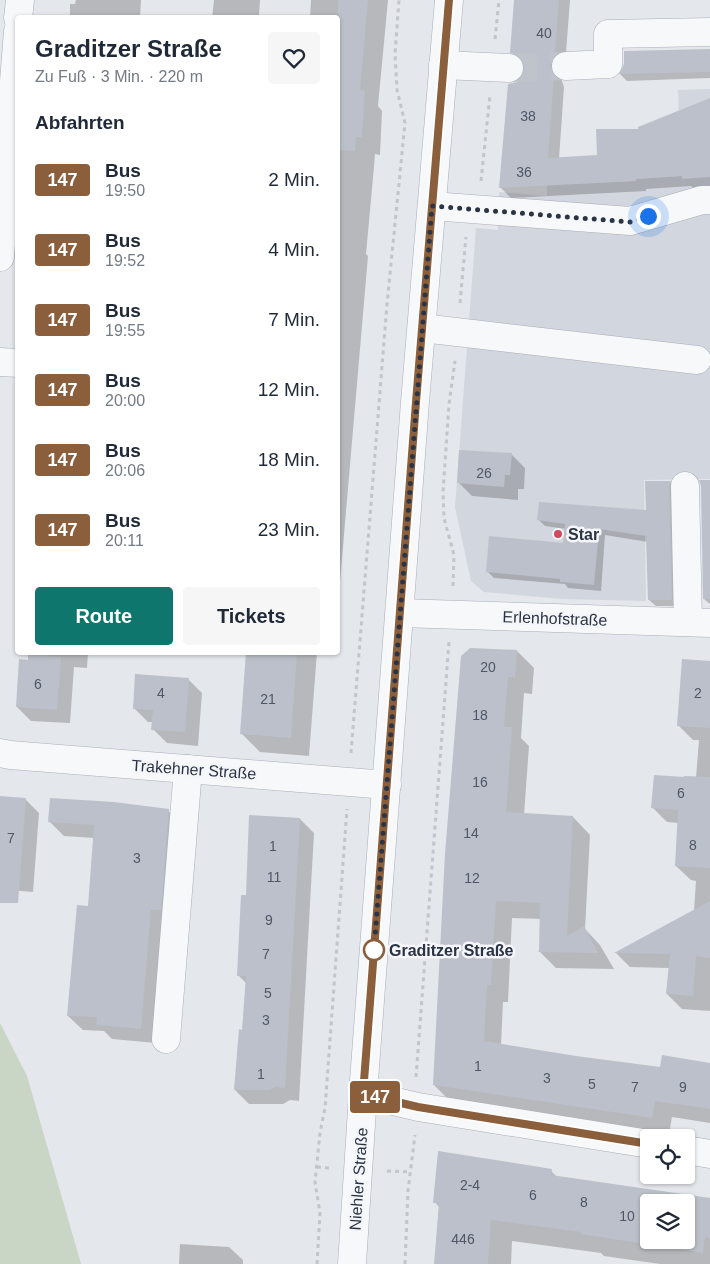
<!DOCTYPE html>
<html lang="de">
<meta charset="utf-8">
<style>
:root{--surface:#fff;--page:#f6f6f7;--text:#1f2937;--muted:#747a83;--accent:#0f766e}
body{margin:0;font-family:Arial,sans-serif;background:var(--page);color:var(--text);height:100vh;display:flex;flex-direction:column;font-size:19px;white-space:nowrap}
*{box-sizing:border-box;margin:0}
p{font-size:16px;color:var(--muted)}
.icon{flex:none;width:28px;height:28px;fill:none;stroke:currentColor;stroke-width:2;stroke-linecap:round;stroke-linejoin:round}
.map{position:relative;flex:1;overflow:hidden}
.sheet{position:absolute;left:15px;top:15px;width:325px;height:640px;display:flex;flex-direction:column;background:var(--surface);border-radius:5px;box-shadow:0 1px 4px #0004}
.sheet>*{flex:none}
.badge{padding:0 10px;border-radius:4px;font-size:18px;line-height:32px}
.fabs{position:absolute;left:640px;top:1129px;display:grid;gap:10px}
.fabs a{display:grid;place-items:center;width:55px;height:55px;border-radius:5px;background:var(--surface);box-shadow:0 1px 4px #0004;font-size:25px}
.you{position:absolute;width:25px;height:25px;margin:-12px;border:4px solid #fff;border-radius:50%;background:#1a73e8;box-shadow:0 0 0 8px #1a73e833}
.map>.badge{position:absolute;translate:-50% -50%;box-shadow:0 0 0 2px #fff}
h2{padding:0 20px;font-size:19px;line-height:45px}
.round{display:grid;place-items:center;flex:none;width:52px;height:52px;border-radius:5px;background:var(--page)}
.overview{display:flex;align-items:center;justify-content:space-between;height:85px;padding:0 20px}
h1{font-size:24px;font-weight:700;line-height:38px}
.button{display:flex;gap:10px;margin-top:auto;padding:10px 20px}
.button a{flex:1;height:58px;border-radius:5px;background:var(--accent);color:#fff;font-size:20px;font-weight:700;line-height:58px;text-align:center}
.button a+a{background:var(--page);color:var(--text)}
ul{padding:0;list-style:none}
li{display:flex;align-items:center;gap:15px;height:70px;padding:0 20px}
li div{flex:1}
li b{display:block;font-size:19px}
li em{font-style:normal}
li .badge{min-width:55px;font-weight:700;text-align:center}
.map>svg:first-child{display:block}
.built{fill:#d2d6de}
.green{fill:#c9d6c5}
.shadow{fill:#0003;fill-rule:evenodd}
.building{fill:#bbc0ca;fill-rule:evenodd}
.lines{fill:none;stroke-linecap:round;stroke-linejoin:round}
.minor-tunnel{stroke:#bfc3cb;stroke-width:28;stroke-dasharray:28 14;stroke-linecap:butt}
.minor-casing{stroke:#a9aeb7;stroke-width:29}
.path{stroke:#c2c5cb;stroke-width:3;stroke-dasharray:4 4;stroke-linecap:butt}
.minor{stroke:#f7f8fa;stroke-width:28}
.line-casing{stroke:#fff;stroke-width:11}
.line{stroke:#8b5e3c;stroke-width:8}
.walk{stroke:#2b3445;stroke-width:5;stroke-dasharray:0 9}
.poi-dot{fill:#d1495b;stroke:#f4f6f9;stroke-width:2}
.stop-dot{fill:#fff;stroke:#8b5e3c;stroke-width:2.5}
.labels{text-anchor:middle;stroke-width:5;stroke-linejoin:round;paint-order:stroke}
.number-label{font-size:14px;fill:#4f5766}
.poi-label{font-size:16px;font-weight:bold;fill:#2b3445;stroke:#f4f6f9;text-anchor:start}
.street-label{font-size:16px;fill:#2b3445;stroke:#f4f6f9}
.stop-label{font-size:16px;font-weight:bold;fill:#2b3445;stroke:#f4f6f9;text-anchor:start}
</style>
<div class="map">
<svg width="710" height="1264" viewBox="0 0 710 1264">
<rect width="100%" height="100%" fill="#e4e7ec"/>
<polygon class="built" points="710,89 710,479 644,480 646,601 562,599 484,592 471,581 455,507 476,228 498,230 499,192 547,196 547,185 636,181 636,179 681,176 678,90"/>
<polygon class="green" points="0,1023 27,1076 81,1264 0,1264"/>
<g class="shadow">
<polygon points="76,0 141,0 140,18 70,18 70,4 75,4"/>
<polygon points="214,0 260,0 259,16 255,15 255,18 212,18"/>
<polygon points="311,0 388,0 378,106 382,111 380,155 375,154 374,167 366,254 368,256 339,593 338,18 310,18"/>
<polygon points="516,0 570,0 565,66 561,78 564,87 559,159 598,157 639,130 710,99 710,188 694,189 691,186 646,189 646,191 511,198 500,187 517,83 523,77 526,69 525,64 512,52"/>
<polygon points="710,50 710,78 627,81 620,74 625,65"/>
<polygon points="511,454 525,468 524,489 518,489 518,500 472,496 458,482"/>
<polygon points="710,481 710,604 704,599"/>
<polygon points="670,482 677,488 678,606 656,606 649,600 648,542 605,535 601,591 568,588 565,584 494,578 487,571 565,544 566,529 545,526 538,519 647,511"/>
<polygon points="517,651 534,668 532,694 524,693 521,738 529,746 524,815 573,817 590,835 585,929 600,945 614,969 556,968 540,952 541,919 512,918 508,1002 503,1002 501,1045 576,1057 661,1068 710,1064 710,1123 672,1117 669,1134 451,1102 434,1085 446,854"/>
<polygon points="30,652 88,652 87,668 74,667 70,723 31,721 17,707 29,661"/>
<polygon points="247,652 317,652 309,756 260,752 241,733"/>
<polygon points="710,663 710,1011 682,1009 667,994 670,968 630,967 616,953 694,911 696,881 691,880 676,866 679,823 667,822 652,807 696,778 699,740 693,740 678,725"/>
<polygon points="188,679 202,693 198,746 167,743 153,729 153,722 148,722 134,708"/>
<polygon points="0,797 25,799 39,813 33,892 9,890 0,881"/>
<polygon points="168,811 183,825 156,1043 112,1039 104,1031 83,1030 68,1016 89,907 94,838 64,836 49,821"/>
<polygon points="300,819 314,833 299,1101 290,1100 283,1104 249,1104 235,1090 243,1031 246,983 238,975 247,896"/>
<path d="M 551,1171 L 557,1177 L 710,1200 L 710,1264 L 660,1264 L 604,1256 L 601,1253 L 512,1241 L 511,1264 L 435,1264 L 439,1207 L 435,1202 ZM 649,1202 L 686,1202 L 686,1240 L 649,1240 Z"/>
<polygon points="180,1244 229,1247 243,1260 243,1264 179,1264"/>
</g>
<g class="building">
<polygon points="338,0 368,0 360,90 365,91 362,137 356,137 355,151 338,150"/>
<polygon points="514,0 559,0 555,55 552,59 550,66 554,75 548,158 597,155 596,129 638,129 638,127 710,98 710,177 682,179 682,176 636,179 636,181 499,188 508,84 517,82 522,76 525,69 523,60 517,55 510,53"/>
<polygon points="710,49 710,72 619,74 624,64 624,51"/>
<polygon points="459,450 512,453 510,475 505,475 504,487 457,483"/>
<polygon points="699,480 710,480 710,599 703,599 701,486"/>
<polygon points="645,481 671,481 669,486 672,600 648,600 646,536 599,529 594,585 560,582 560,579 486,572 489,536 563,543 565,524 537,520 539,502 646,510"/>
<polygon points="470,648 517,650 515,677 508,677 504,727 512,727 506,812 573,816 567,936 584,926 598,953 538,952 539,951 540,903 496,901 491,985 487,985 484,1041 576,1056 660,1067 662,1055 710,1063 710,1109 655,1101 652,1118 433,1085 445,854 461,656"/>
<polygon points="246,652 297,652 291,738 240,734"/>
<polygon points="28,654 61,657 57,710 16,707 19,659 28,660"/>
<polygon points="682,659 710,661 710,728 677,726"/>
<polygon points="135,674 189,678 185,732 151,730 153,710 133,709"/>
<polygon points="654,775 684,777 684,776 710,777 710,868 675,866 678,810 651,808"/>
<polygon points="0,796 26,798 18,903 0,903"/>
<polygon points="50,798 114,802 169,809 161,910 151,910 141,1029 96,1025 97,1017 67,1016 77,905 88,906 94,825 48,822"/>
<polygon points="249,815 300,818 285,1088 276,1087 269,1090 234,1090 239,1029 242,1030 246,976 237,976 241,895 246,895"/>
<polygon points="710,901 710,958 696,956 693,996 666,994 670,954 614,953"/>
<path d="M 438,1151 L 552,1169 L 551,1175 L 710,1198 L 710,1238 L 705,1237 L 703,1253 L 581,1234 L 581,1232 L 491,1220 L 488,1264 L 434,1264 L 439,1203 L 433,1203 ZM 649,1202 L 686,1202 L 686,1240 L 649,1240 Z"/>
</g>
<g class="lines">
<polyline class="minor-tunnel" points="509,68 566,66"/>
<defs>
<g id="minor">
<polyline points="18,18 20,0"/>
<polyline points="443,65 509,68"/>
<polyline points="566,66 608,64 608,34 710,32"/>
<polyline points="432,206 630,221 702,200 710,200"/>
<polyline points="0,257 18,31"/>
<polyline points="422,328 697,360"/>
<polyline points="0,362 18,363"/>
<polyline points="685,486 688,622"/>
<polyline points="400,613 710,623"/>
<polyline points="0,753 10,755 387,785"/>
<polyline points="166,1039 188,769"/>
<polyline points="363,1094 418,1107 649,1144"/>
<polyline points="686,1150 710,1154"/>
<polyline points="352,1264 363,1094 415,402 449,0"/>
</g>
</defs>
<use href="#minor" class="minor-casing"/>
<g class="path">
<polyline points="495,39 499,0"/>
<polyline points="481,181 490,95"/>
<polyline points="460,303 466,237"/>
<polyline points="453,586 454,555 444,518 443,492 449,404 455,361"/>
<polyline points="351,753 387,304 405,123 397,90 395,54 399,0"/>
<polyline points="416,1077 449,642"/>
<polyline points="317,1167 329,1168"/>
<polyline points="387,1171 410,1172"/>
<polyline points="317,1264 320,1213 315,1182 320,1133 325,1108 347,809"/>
<polyline points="405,1264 408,1191 415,1135"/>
</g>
<use href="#minor" class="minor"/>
</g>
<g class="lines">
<defs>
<polyline id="line" points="449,0 416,402 363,1094 418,1107 649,1144"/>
</defs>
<use href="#line" class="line-casing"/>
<use href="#line" class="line"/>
<polyline class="walk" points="374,950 432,206 630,222 648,216"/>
</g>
<circle class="poi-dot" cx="558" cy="534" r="5"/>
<circle class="stop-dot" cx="374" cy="950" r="10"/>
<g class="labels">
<g class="number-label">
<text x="544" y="38">40</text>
<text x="528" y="121">38</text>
<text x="524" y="177">36</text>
<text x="484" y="478">26</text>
<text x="488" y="672">20</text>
<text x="38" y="689">6</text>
<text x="161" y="698">4</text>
<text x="698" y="698">2</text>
<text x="268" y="704">21</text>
<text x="480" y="720">18</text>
<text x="480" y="787">16</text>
<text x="681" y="798">6</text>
<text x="471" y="838">14</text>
<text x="11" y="843">7</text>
<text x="693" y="850">8</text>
<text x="273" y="851">1</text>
<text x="137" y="863">3</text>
<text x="274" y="882">11</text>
<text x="472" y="883">12</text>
<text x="269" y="925">9</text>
<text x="266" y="959">7</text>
<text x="268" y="998">5</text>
<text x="266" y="1025">3</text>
<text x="478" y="1071">1</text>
<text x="261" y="1079">1</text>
<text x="547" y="1083">3</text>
<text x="592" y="1089">5</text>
<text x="635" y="1092">7</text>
<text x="683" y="1092">9</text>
<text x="470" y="1190">2-4</text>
<text x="533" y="1200">6</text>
<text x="584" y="1207">8</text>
<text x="627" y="1221">10</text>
<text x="463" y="1244">446</text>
</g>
<g class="poi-label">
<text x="568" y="540">Star</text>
</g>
<g class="street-label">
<text transform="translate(555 618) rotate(2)" y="6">Erlenhofstraße</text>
<text transform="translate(194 769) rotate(4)" y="6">Trakehner Straße</text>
<text transform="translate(358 1179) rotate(-86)" y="6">Niehler Straße</text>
</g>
<g class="stop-label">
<text x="389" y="956">Graditzer Straße</text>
</g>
</g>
</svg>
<div class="fabs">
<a><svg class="icon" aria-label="locate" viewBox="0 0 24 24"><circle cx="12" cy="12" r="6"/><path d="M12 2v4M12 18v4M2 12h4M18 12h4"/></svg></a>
<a><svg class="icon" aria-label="layers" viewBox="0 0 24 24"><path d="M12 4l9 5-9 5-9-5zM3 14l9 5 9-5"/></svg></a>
</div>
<div class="you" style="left:648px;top:216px"></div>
<b class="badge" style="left:375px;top:1097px;background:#8b5e3c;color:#fff">147</b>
<section class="sheet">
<div class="overview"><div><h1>Graditzer Straße</h1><p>Zu Fuß · 3 Min. · 220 m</p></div><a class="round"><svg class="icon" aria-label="heart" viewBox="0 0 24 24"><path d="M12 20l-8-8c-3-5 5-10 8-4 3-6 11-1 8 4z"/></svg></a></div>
<h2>Abfahrten</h2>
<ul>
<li><span class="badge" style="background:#8b5e3c;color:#fff">147</span><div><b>Bus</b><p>19:50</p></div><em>2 Min.</em></li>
<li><span class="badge" style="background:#8b5e3c;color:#fff">147</span><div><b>Bus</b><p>19:52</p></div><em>4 Min.</em></li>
<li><span class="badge" style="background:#8b5e3c;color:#fff">147</span><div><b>Bus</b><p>19:55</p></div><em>7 Min.</em></li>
<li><span class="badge" style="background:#8b5e3c;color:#fff">147</span><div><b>Bus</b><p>20:00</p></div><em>12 Min.</em></li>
<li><span class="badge" style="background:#8b5e3c;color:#fff">147</span><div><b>Bus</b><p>20:06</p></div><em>18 Min.</em></li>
<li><span class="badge" style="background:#8b5e3c;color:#fff">147</span><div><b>Bus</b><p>20:11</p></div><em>23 Min.</em></li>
</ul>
<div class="button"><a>Route</a><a>Tickets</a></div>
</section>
</div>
